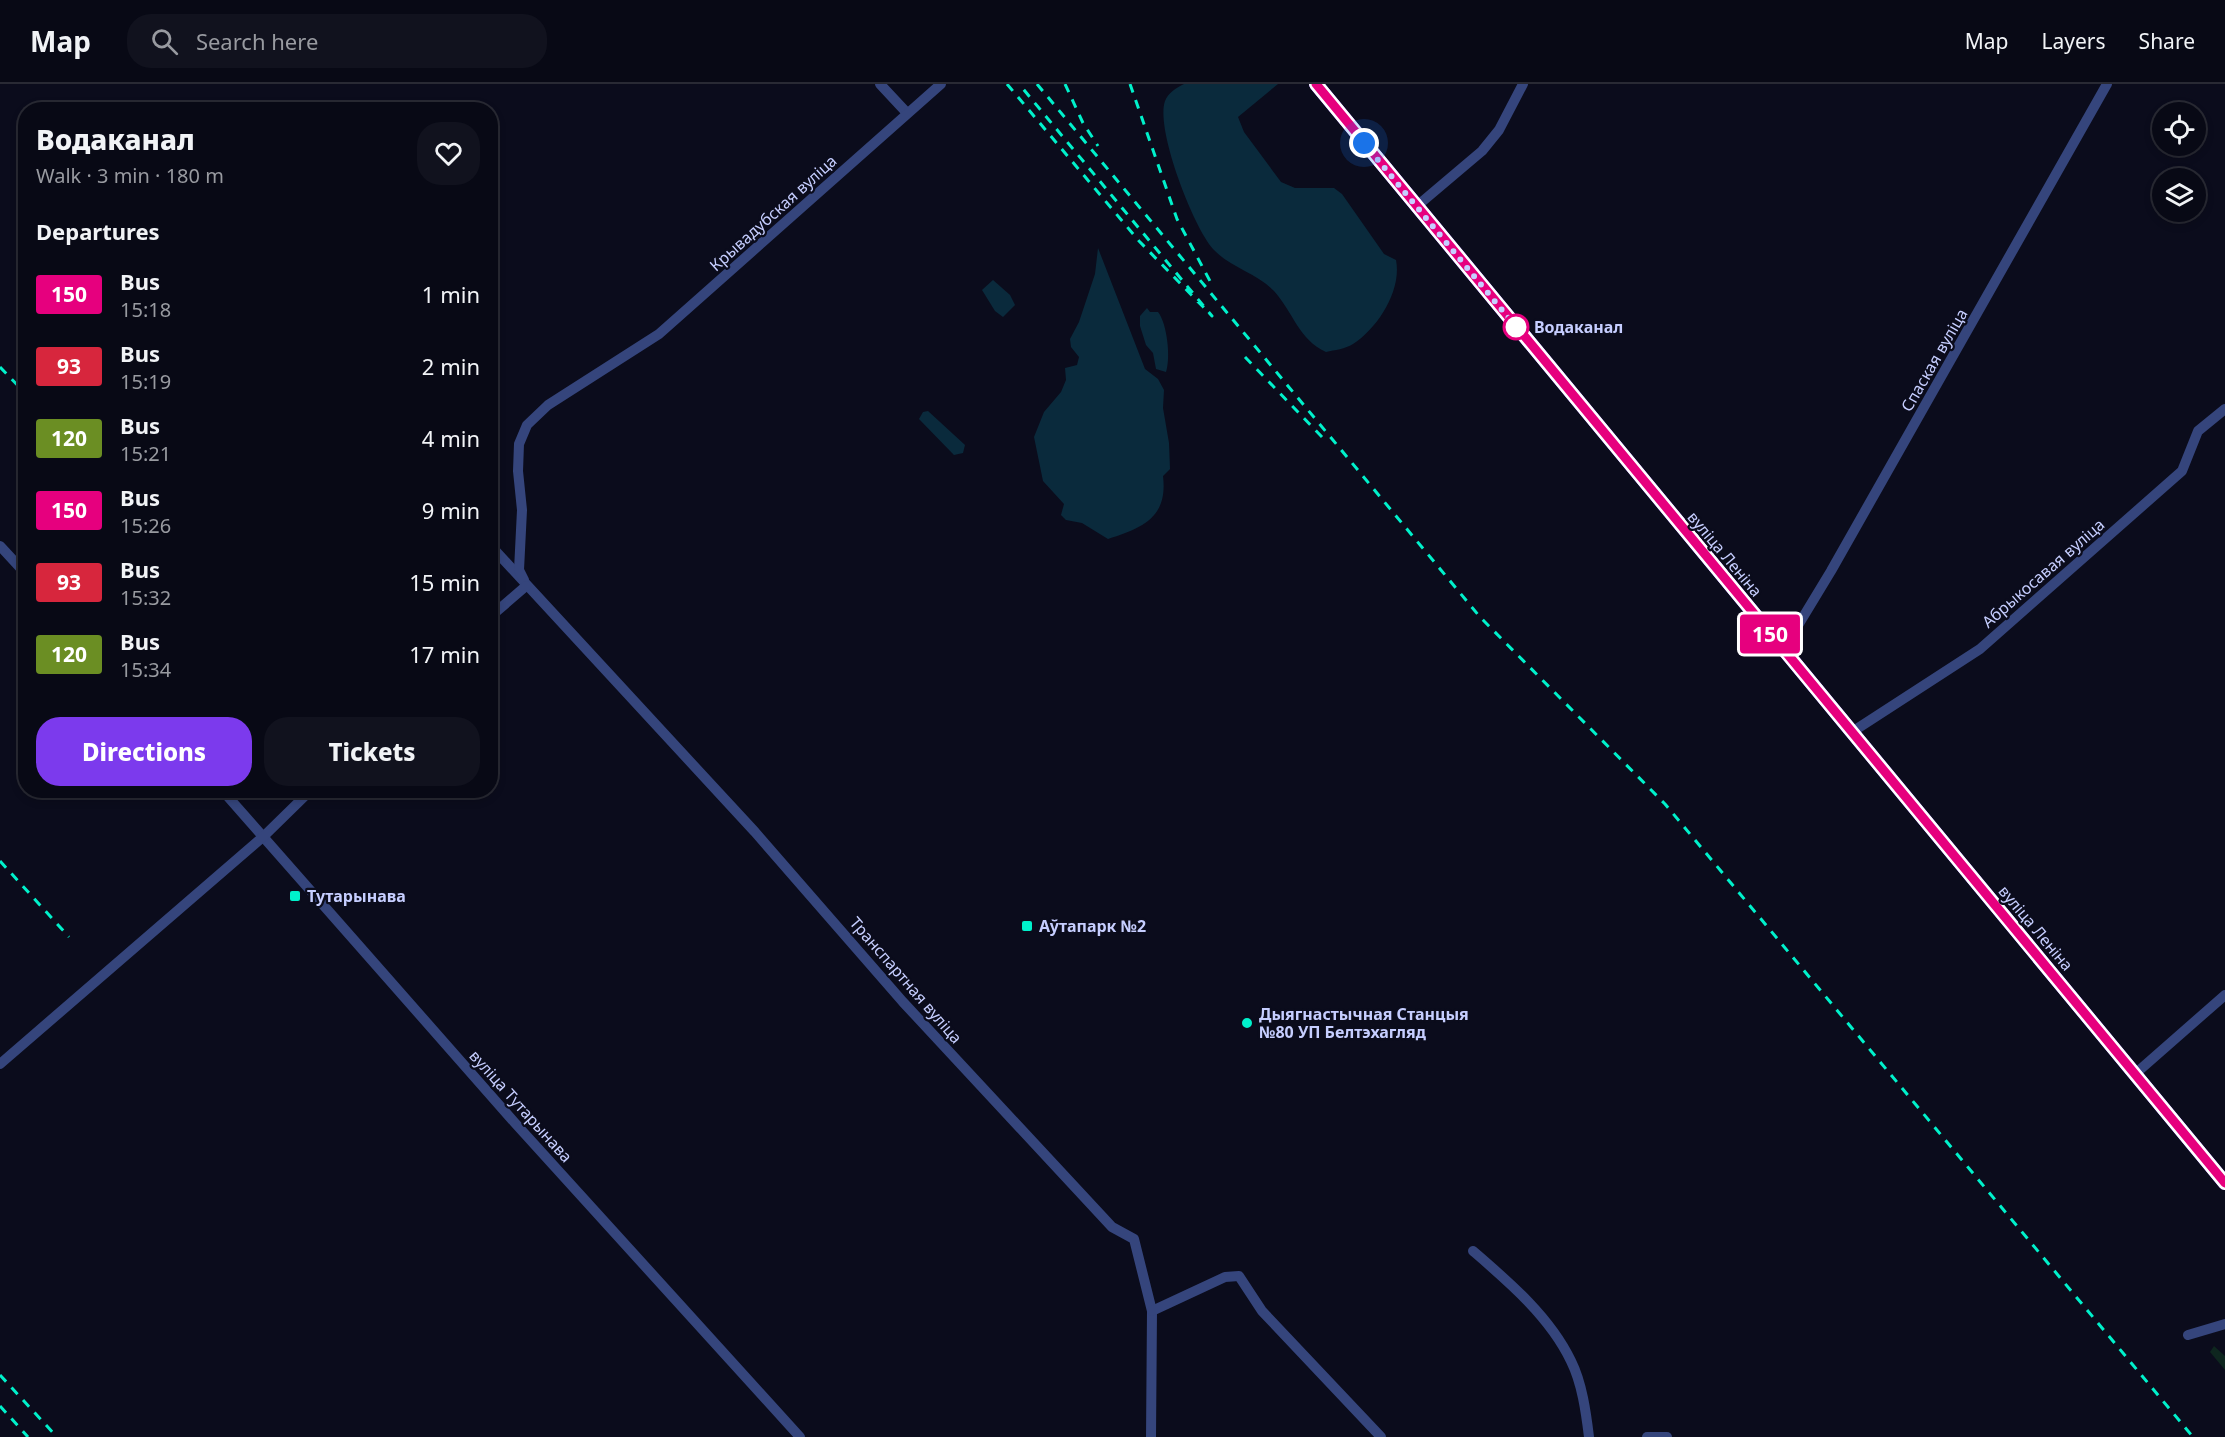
<!DOCTYPE html>
<meta charset="utf-8">
<style>
:root{--surface:#080915;--page:#11121e;--text:#f1f3f6;--muted:#989aa0;--line:#292a34;--accent:#7c3aed}
body{margin:0;font-family:"Noto Sans",sans-serif;background:var(--page);color:var(--text);height:100vh;display:flex;flex-direction:column;font-size:22px;white-space:nowrap}
*{box-sizing:border-box;margin:0}
p{font-size:20px;color:var(--muted)}
.icon{flex:none;width:33px;height:33px;fill:none;stroke:currentColor;stroke-width:2;stroke-linecap:round;stroke-linejoin:round}
.map{position:relative;flex:1;overflow:hidden}
.details{position:absolute;left:18px;top:18px;width:480px;height:696px;display:flex;flex-direction:column;background:var(--surface);border-radius:24px;box-shadow:0 3px 9px #0003,0 0 0 2px var(--line)}
.details>*{flex:none}
.badge{padding:0 12px;border-radius:4px;font-size:21px;line-height:39px}
.fabs{position:absolute;left:2152px;top:18px;display:grid;gap:12px}
.fabs a{display:grid;place-items:center;width:54px;height:54px;border-radius:50%;background:var(--surface);box-shadow:0 3px 9px #0003,0 0 0 2px var(--line);font-size:30px}
.you{position:absolute;width:30px;height:30px;margin:-15px;border:4px solid #fff;border-radius:50%;background:#1a73e8;box-shadow:0 0 0 9px #1a73e833}
.map>.badge{position:absolute;translate:-50% -50%;box-shadow:0 0 0 3px #fff}
h2{padding:0 18px;font-size:22px;line-height:54px}
.round{display:grid;place-items:center;flex:none;width:63px;height:63px;border-radius:24px;background:var(--page)}
.head{display:flex;align-items:center;justify-content:space-between;height:102px;padding:0 18px}
h1{font-size:28px;font-weight:800;line-height:45px}
.primary-button{display:flex;gap:12px;margin-top:auto;padding:12px 18px}
.primary-button a{flex:1;height:69px;border-radius:24px;background:var(--accent);color:#fff;font-size:24px;font-weight:800;line-height:69px;text-align:center}
.primary-button a+a{background:var(--page);color:var(--text)}
ul{padding:0;list-style:none}
li{display:flex;align-items:center;gap:18px;height:72px;padding:0 18px}
li div{flex:1}
li b{display:block;font-size:22px}
li em{font-style:normal}
li .badge{min-width:66px;font-weight:700;text-align:center}
header{display:flex;align-items:center;gap:36px;box-sizing:border-box;height:84px;padding:0 30px;background:var(--surface);border-bottom:2px solid var(--line)}
header strong{font-size:28px}
nav{display:flex;gap:33px;margin-inline-start:auto;font-size:21px}
.search{width:420px;height:54px;background:var(--page);display:flex;align-items:center;gap:15px;box-sizing:border-box;padding:0 21px;border-radius:24px;color:var(--muted);font-size:22px}
.map>svg:first-child{display:block}
.green{fill:#0e261f}
.water{fill:#0a2a3c}
.lines{fill:none;stroke-linecap:round;stroke-linejoin:round}
.minor{stroke:#35457c;stroke-width:10}
.major{stroke:#8e4dff;stroke-width:14}
.rail{stroke:#00f1cb;stroke-width:3;stroke-dasharray:9 8;stroke-linecap:butt}
.line-casing{stroke:#fff;stroke-width:14}
.line{stroke:#e6007e;stroke-width:9}
.walk{stroke:#c6ceff;stroke-width:6;stroke-dasharray:0 10.8}
.stop-dot{fill:#fff;stroke:#e6007e;stroke-width:3}
.poi-dot{fill:#00f1cb;stroke:#0b0c1c;stroke-width:2}
.labels{text-anchor:middle;stroke-width:4.5;stroke-linejoin:round;paint-order:stroke}
.street-label{font-size:16px;fill:#c6ceff;stroke:#0b0c1c}
.stop-label{font-size:16px;font-weight:bold;fill:#c6ceff;stroke:#0b0c1c;text-anchor:start}
.poi-label{font-size:16px;font-weight:bold;fill:#c6ceff;stroke:#0b0c1c;text-anchor:start}
</style>
<header>
<strong>Map</strong>
<div class="search"><svg class="icon" aria-label="search" viewBox="0 0 24 24"><circle cx="10" cy="10" r="6"/><path d="M15 15l6 6"/></svg>Search here</div>
<nav><a>Map</a><a>Layers</a><a>Share</a></nav>
</header>
<div class="map">
<svg width="2225" height="1353" viewBox="0 0 2225 1353">
<rect width="100%" height="100%" fill="#0b0c1c"/>
<polygon class="green" points="2214,1262 2225,1272 2225,1286 2210,1268"/>
<g class="water">
<path d="M 1184,0 L 1278,0 L 1238,33 L 1244,48 L 1281,98 L 1295,104 L 1334,104 L 1342,110 L 1384,170 L 1396,176 C 1402,206 1378,244 1353,260 C 1345,265 1335,266 1326,268 C 1299,256 1293,228 1274,207 C 1257,189 1231,184 1214,166 C 1194,145 1155,45 1165,17 C 1168,9 1176,4 1184,0 Z"/>
<path d="M 1098,164 L 1145,285 L 1158,295 L 1164,306 L 1163,324 L 1169,359 L 1170,385 L 1163,392 C 1168,433 1143,444 1108,455 L 1082,439 L 1066,436 L 1061,431 L 1064,420 L 1043,397 L 1034,353 L 1044,328 L 1061,308 L 1066,296 L 1065,284 L 1077,281 L 1079,273 L 1071,263 L 1070,255 L 1079,238 L 1095,190 Z"/>
<polygon points="993,196 1010,211 1015,221 1003,233 995,227 982,206"/>
<path d="M 1147,224 L 1150,228 L 1158,228 C 1167,239 1171,274 1166,288 L 1156,285 L 1153,269 L 1146,261 L 1140,242 L 1140,232 Z"/>
<polygon points="928,327 965,361 963,369 954,371 919,335 923,328"/>
</g>
<g class="lines">
<g class="minor">
<polyline points="880,0 907,29"/>
<polyline points="1417,122 1482,67 1499,46 1523,0"/>
<polyline points="490,461 755,748 903,918 1112,1143 1134,1155 1152,1227 1151,1353"/>
<polyline points="0,462 26,490"/>
<polyline points="524,496 519,486 522,426 518,387 519,360 527,341 548,321 659,250 941,0"/>
<polyline points="490,533 526,502"/>
<polyline points="1781,564 1791,553 1831,487 2107,0"/>
<polyline points="1852,648 1980,565 2182,387 2198,347 2225,325"/>
<polyline points="222,706 515,1039 800,1353"/>
<polyline points="0,980 264,752 311,706"/>
<polyline points="2135,990 2225,911"/>
<path d="M 1473,1167 C 1509,1198 1550,1233 1571,1277 C 1582,1299 1586,1328 1589,1353"/>
<polyline points="1152,1227 1225,1193 1239,1192 1262,1227 1381,1353"/>
<polyline points="2188,1251 2225,1240"/>
<polyline points="1647,1353 1667,1353"/>
</g>
<polyline class="major" points="1316,0 2225,1099"/>
<g class="rail">
<polyline points="1007,0 1139,157 1212,232 1019,0"/>
<polyline points="1037,0 1480,533 1665,720 2193,1353"/>
<polyline points="1065,0 1083,39 1098,62"/>
<polyline points="1130,0 1177,135 1210,197"/>
<polyline points="1245,273 1324,355"/>
<polyline points="0,283 26,310"/>
<polyline points="0,777 69,853"/>
<polyline points="0,1291 57,1353"/>
<polyline points="0,1322 28,1353"/>
</g>
</g>
<g class="lines">
<defs>
<polyline id="line" points="1316,0 2225,1099"/>
</defs>
<use href="#line" class="line-casing"/>
<use href="#line" class="line"/>
<polyline class="walk" points="1364,59 1516,243"/>
</g>
<circle class="stop-dot" cx="1516" cy="243" r="12"/>
<g class="poi-dot">
<rect x="289" y="806" width="12" height="12" rx="3"/>
<rect x="1021" y="836" width="12" height="12" rx="3"/>
<circle cx="1247" cy="939" r="6"/>
</g>
<g class="labels">
<g class="street-label">
<text transform="translate(773 129) rotate(-42)" y="6">Крывадубская вуліца</text>
<text transform="translate(1934 276) rotate(-60)" y="6">Спаская вуліца</text>
<text transform="translate(1725 470) rotate(50)" y="6">вуліца Леніна</text>
<text transform="translate(2043 489) rotate(-41)" y="6">Абрыкосавая вуліца</text>
<text transform="translate(2036 844) rotate(50)" y="6">вуліца Леніна</text>
<text transform="translate(906 896) rotate(49)" y="6">Транспартная вуліца</text>
<text transform="translate(521 1022) rotate(48)" y="6">вуліца Тутарынава</text>
</g>
<g class="stop-label">
<text x="1534" y="249">Водаканал</text>
</g>
<g class="poi-label">
<text x="307" y="818">Тутарынава</text>
<text x="1039" y="848">Аўтапарк №2</text>
<text x="1259" y="936">Дыягнастычная Станцыя<tspan x="1259" dy="18">№80 УП Белтэхагляд</tspan></text>
</g>
</g>
</svg>
<div class="fabs">
<a><svg class="icon" aria-label="locate" viewBox="0 0 24 24"><circle cx="12" cy="12" r="6"/><path d="M12 2v4M12 18v4M2 12h4M18 12h4"/></svg></a>
<a><svg class="icon" aria-label="layers" viewBox="0 0 24 24"><path d="M12 4l9 5-9 5-9-5zM3 14l9 5 9-5"/></svg></a>
</div>
<div class="you" style="left:1364px;top:59px"></div>
<b class="badge" style="left:1770px;top:550px;background:#e6007e;color:#fff">150</b>
<section class="details">
<div class="head"><div><h1>Водаканал</h1><p>Walk · 3 min · 180 m</p></div><a class="round"><svg class="icon" aria-label="heart" viewBox="0 0 24 24"><path d="M12 20l-8-8c-3-5 5-10 8-4 3-6 11-1 8 4z"/></svg></a></div>
<h2>Departures</h2>
<ul>
<li><span class="badge" style="background:#e6007e;color:#fff">150</span><div><b>Bus</b><p>15:18</p></div><em>1 min</em></li>
<li><span class="badge" style="background:#d7263d;color:#fff">93</span><div><b>Bus</b><p>15:19</p></div><em>2 min</em></li>
<li><span class="badge" style="background:#6b8e23;color:#fff">120</span><div><b>Bus</b><p>15:21</p></div><em>4 min</em></li>
<li><span class="badge" style="background:#e6007e;color:#fff">150</span><div><b>Bus</b><p>15:26</p></div><em>9 min</em></li>
<li><span class="badge" style="background:#d7263d;color:#fff">93</span><div><b>Bus</b><p>15:32</p></div><em>15 min</em></li>
<li><span class="badge" style="background:#6b8e23;color:#fff">120</span><div><b>Bus</b><p>15:34</p></div><em>17 min</em></li>
</ul>
<div class="primary-button"><a>Directions</a><a>Tickets</a></div>
</section>
</div>
